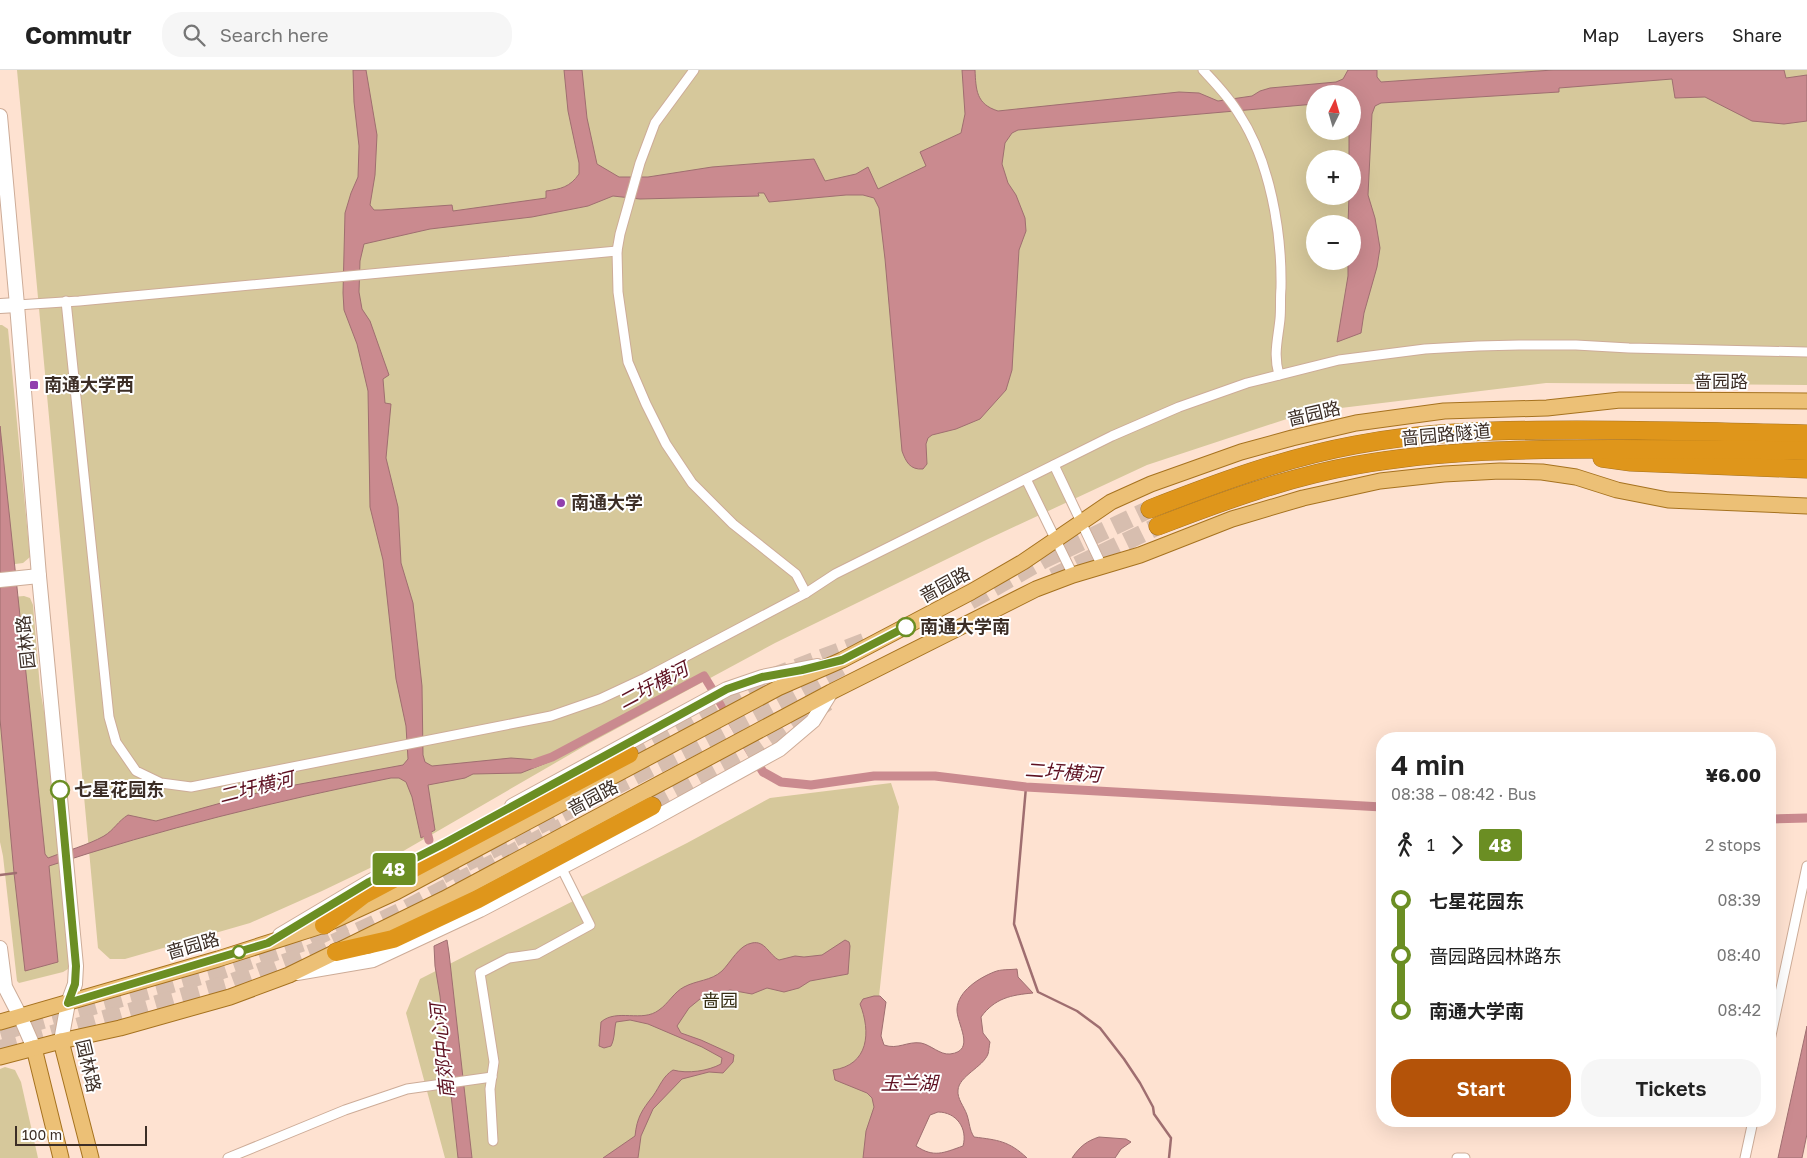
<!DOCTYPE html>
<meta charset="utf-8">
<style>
:root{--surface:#fff;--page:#f6f6f6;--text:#222;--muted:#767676;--line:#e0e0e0;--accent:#b45309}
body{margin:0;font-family:"Golos Text","Noto Sans SC",sans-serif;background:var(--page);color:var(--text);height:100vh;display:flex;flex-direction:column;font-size:19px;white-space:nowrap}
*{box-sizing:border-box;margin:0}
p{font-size:16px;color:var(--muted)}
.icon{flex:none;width:28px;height:28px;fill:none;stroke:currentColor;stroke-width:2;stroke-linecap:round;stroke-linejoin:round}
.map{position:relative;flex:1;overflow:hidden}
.drawer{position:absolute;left:1376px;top:662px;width:400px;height:395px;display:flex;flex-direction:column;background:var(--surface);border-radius:20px;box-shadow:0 5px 20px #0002}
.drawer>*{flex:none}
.badge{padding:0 10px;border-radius:4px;font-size:18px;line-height:32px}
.needle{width:32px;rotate:5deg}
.controls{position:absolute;left:1306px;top:15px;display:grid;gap:10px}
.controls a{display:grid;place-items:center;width:55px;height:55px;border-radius:50%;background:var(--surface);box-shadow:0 5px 20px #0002;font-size:25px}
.scale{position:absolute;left:15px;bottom:12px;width:132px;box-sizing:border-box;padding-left:5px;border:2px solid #3c2e26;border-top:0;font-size:14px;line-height:18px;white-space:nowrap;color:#3c2e26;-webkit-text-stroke:4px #fff;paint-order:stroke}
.map>.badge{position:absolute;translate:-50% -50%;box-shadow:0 0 0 2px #fff}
.legs{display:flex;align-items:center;gap:8px;height:55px;padding:0 15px;font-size:16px}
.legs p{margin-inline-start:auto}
.summary{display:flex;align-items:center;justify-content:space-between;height:85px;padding:0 15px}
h1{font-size:28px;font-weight:600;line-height:38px}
.cta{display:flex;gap:10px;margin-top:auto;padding:10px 15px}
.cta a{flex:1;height:58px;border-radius:20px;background:var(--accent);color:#fff;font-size:20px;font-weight:600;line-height:58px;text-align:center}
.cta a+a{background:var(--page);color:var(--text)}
ul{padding:0 15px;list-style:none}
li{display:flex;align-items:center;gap:18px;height:55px;font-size:19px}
li i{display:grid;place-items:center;width:8px;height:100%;margin:0 6px;background:currentColor}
li i::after{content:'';width:12px;height:12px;margin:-6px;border:4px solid;border-radius:50%;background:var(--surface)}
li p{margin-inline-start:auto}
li:first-child i{background:linear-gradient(#0000 50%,currentColor 0)}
li:last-child i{background:linear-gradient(currentColor 50%,#0000 0)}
header{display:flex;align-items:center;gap:30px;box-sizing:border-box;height:70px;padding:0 25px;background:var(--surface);border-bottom:1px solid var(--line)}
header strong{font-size:24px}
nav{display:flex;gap:28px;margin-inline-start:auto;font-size:18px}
.search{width:350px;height:45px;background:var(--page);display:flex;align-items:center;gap:12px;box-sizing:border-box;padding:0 18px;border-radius:20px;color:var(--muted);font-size:19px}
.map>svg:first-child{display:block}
.green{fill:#d6c89b;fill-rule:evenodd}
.water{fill:#ca8a8f;stroke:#9f6e70;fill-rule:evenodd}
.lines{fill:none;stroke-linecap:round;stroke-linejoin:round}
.stream{stroke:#9f6e70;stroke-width:2.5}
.canal{stroke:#ca8a8f;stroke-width:9}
.highway-tunnel{stroke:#d7beaf;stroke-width:18;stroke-dasharray:18 9;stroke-linecap:butt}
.street-casing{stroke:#cdac98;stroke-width:11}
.secondary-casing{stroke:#cdac98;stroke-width:16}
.primary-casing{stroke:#a6721f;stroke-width:17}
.highway-casing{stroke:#a6721f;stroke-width:19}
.street{stroke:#fff;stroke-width:9}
.secondary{stroke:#fff;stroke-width:14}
.primary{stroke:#ecc076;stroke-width:15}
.highway{stroke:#df961b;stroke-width:18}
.line-1-casing{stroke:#fff;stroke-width:11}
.line-1{stroke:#6b8e23;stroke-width:8}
.poi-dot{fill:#913fae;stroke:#fff;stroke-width:2}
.stop-1-dot{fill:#fff;stroke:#6b8e23;stroke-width:2.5}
.labels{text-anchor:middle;stroke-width:4;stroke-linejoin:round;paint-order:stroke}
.street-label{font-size:18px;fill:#3c2e26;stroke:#fff}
.poi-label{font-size:18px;font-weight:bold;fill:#3c2e26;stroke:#fff;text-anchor:start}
.stop-label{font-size:18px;font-weight:bold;fill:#3c2e26;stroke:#fff;text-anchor:start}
.park-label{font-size:18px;fill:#362d13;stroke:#fff}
.water-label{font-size:19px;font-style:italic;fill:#5e1121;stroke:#fff}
</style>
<header>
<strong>Commutr</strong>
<div class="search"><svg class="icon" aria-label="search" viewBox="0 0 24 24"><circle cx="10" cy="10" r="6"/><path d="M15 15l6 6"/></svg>Search here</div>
<nav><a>Map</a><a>Layers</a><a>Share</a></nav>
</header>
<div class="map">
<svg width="1807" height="1088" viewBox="0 0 1807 1088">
<rect width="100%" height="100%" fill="#fee2d1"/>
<g class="green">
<path d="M 17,0 L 1807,0 L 1807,315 L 1546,313 L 1308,342 L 1147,395 L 986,470 L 775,573 L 588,674 L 393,787 L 322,821 L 250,853 L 125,889 L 110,889 L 98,878 ZM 1315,24 L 1352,24 L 1352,61 L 1315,61 ZM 1315,89 L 1352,89 L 1352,126 L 1315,126 ZM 1315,154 L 1352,154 L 1352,191 L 1315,191 Z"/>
<polygon points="0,255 2,255 8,259 30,487 23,493 0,496"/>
<polygon points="24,526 30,528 33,535 40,618 46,653 70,895 68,899 63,902 19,913 17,911 3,786 0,772 0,528"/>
<polygon points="891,713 899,737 874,974 879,1088 445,1088 406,943 420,909 687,773 770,728"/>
<polygon points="5,997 15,1000 21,1012 38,1088 0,1088 0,999"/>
</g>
<g class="water">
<path d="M 353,0 L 366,0 L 377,65 L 375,105 L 370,135 L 374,140 L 381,140 L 452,135 L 453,141 L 546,128 L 546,121 C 561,119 570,117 579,104 L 579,93 L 568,41 L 564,0 L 582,0 L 587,48 L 597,94 L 619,107 L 648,107 L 712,97 L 814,89 L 825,111 L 856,104 L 868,97 L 878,119 L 926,96 L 920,82 L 961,63 L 965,44 L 962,0 L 975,0 C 976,20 976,34 998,41 L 1179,22 L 1199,23 L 1218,31 L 1252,26 L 1260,21 L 1270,18 L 1336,12 L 1343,9 L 1348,0 L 1377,0 L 1377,7 L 1381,12 L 1553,0 L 1784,0 L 1786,8 L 1807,5 L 1807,51 L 1784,54 L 1752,51 L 1705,27 L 1675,28 L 1672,9 L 1559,18 L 1559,22 L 1381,33 L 1375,36 L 1372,44 L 1368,125 L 1375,148 L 1380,178 L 1377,197 L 1364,243 L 1361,263 L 1337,272 L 1348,206 L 1348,191 L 1352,191 L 1352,154 L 1348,154 L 1349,126 L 1352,126 L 1352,89 L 1349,89 L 1349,61 L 1352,61 L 1352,24 L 1315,24 L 1315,34 L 1018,60 L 1012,63 L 1005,73 L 1002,94 L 1008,113 L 1016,125 L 1025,148 L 1026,161 L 1019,180 L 1012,300 L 1006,320 L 980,349 L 956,359 L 932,365 L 928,368 L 926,374 L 927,394 L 923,399 C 910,400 906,392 902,381 L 885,189 L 879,138 L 874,128 L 863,125 L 846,125 L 769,132 L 764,123 L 758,123 L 759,126 L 640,129 L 613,126 L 588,136 L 532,147 L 430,159 L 364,174 L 360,191 L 359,222 L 362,239 L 370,251 L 389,305 L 383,309 L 385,333 L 391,334 L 386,388 L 398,437 L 401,493 L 413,533 L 422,616 L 423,685 L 425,692 L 432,696 L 511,688 L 551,691 L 521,703 L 473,704 L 465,708 L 428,715 L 435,760 L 421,768 L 412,727 L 406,712 L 399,708 L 391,708 C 276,731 161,759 49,796 L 58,892 L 25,901 L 14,803 L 0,649 L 0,356 L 45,784 L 48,788 C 66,781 88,775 104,766 C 114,760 118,751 128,745 L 156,751 L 268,720 L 403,695 L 408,689 L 406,656 L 396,609 L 383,490 L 370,437 L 368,321 L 357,274 L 344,240 L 343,223 L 345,143 L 351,123 L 358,107 L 359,76 L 354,32 Z"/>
<polygon points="447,870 449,883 472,1088 458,1088 440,926 435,896 434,876"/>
<path d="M 845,870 L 849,872 L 850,876 L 848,904 L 810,911 L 799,918 L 784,922 L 767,918 L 752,924 L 730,920 L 700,929 L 689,938 L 677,956 L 681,963 L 701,970 L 734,985 L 733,992 L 723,1003 L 709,1002 L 682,1009 L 653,1039 L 641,1066 L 638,1088 L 603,1088 L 635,1066 C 637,1047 642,1040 653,1026 C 660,1016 663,1006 673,1000 C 688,1004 708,1001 721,994 L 722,988 L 702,977 L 648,954 L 630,950 L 616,952 C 614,960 615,968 611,976 L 604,978 L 599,976 L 601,952 C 617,938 642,953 659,940 C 668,934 674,922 684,917 C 697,910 711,911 722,901 C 731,892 739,875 752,873 C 765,870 769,885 779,890 L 795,886 L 804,887 L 822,885 Z"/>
<path d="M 1017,899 L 1018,907 L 1033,923 C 1011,925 995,928 981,947 L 983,963 L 990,972 C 989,976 989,981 988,984 C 983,997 959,1006 958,1020 C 957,1029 964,1036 967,1045 C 970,1054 969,1059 974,1067 C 998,1070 1009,1071 1027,1088 L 863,1088 L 866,1061 L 874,1037 L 872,1028 L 867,1023 L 835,1010 L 833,1000 C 869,995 871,962 860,934 L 863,929 L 874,926 L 880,926 L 886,932 L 881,966 L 884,975 C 898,980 907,971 921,973 C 931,975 940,985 950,984 C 977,981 956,953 957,939 C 958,921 979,908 994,902 C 1001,899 1009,900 1017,899 ZM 938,1042 C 956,1042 968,1058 963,1076 C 943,1083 934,1088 916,1076 L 930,1045 Z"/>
<polygon points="1807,956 1807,1064 1802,1088 1778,1088"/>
<path d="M 1099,1067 L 1126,1069 L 1131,1072 L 1121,1079 L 1115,1088 L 1072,1088 C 1080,1076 1087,1071 1099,1067 Z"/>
</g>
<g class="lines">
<g class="stream">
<polyline points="1026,717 1014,854 1038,922 1077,941 1100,958 1124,989 1140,1013 1153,1037 1154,1044 1171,1068 1169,1088"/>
<polyline points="0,805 16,803"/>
</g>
<g class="canal">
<polyline points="532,694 552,687 704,606 763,702 781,712 811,715 874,706 935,706 1026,717 1382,737"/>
<polyline points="1770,749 1807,748"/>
<polyline points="425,755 429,770"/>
</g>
<g class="highway-tunnel">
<polyline points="1053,507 1158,456"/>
<polyline points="970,531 1043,490 1150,439"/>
<polyline points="629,684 772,607 872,569"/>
<polyline points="652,736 761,678 827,632"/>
<polyline points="442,805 688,679 845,595"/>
<polyline points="0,962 222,900 310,870 345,853"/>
<polyline points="0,979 227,914 314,882 400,842 562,757"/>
</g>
<defs>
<g id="street">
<polyline points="694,0 655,53 640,93 620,164 617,181 618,222 628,292 646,334 666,374 692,413 733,454 796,504 806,523"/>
<path d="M 1203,0 C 1216,14 1229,27 1239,44 C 1270,91 1282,162 1281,218 C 1280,228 1281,239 1280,249 C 1278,269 1273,284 1279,305"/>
<polyline points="66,231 109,647 116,672 136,701 161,713 191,717 551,646 600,629 645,608 806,523 835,504 1112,366 1179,337 1247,313 1339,290 1425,279 1478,276 1519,275 1576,275 1629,278 1807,282"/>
<polyline points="17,235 79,231 617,181"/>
<polyline points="1054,395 1102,496"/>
<polyline points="1026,409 1073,505"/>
<polyline points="1770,970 1807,796"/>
<polyline points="493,1071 490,1019 494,992 480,903 509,888 537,884 590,855 561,797"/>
<polyline points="228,1088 345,1040 407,1019 492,1007"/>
<polyline points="1457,1088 1465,1088"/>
<polyline points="1745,1088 1753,1051"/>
</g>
<g id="secondary">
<polyline points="0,46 17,235 39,506 76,896 75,914 68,933 61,971"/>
<polyline points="0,236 17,235"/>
<polyline points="0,510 39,506"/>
<polyline points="512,736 727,619 762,607 817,596"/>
<polyline points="280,865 369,812 391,800"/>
<polyline points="0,878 5,917 20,946 34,978"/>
<polyline points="297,903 373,890 480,840 644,754 780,679 813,651 831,622"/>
</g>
<g id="primary">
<polyline points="0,952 218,889 324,855 396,822 778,618 842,590 971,522 1023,492 1111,432 1151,414 1241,382 1292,368 1356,353 1444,341 1547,338 1620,330 1807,331"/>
<polyline points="61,971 91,1088"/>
<polyline points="34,978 61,1088"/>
<polyline points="0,987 61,971 120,958 230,927 289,905 444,829 831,622 1036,519 1073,505 1140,485 1232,449 1303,428 1380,411 1444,404 1500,401 1542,402 1576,407 1617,420 1668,430 1807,436"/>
</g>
<g id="highway">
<polyline points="1602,388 1631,392 1807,399"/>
<path d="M 1150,439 C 1217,413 1284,388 1355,375 C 1428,361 1502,360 1577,360 C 1653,360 1730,362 1807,364"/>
<path d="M 1158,456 C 1223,431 1288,407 1357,395 C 1442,380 1528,379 1614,379 C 1678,379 1743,379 1807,381"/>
<polyline points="324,855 363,825 629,684"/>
<polyline points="336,882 393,869 478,829 652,736"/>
</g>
</defs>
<use href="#street" class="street-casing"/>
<use href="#secondary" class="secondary-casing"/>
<use href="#primary" class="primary-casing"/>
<use href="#highway" class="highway-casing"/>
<use href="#street" class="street"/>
<use href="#secondary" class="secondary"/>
<use href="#primary" class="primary"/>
<use href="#highway" class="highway"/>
</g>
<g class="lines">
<defs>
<polyline id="line-1" points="60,720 76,896 75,914 68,933 268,873 369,812 445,773 727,619 762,607 802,600 842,590 906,557"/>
</defs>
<use href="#line-1" class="line-1-casing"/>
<use href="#line-1" class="line-1"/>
</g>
<g class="poi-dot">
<rect x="29" y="310" width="10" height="10" rx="2.5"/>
<circle cx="561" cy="433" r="5"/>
</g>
<g class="stop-1-dot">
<circle cx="906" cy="557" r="9"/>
<circle cx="60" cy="720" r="9"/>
<circle cx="239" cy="882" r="6"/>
</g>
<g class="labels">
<g class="street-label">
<text x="1721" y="318">啬园路</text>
<text transform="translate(1314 344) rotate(-13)" y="6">啬园路</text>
<text transform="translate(1446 365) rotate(-5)" y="6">啬园路隧道</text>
<text transform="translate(945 515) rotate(-29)" y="6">啬园路</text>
<text transform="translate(26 572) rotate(-96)" y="6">园林路</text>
<text transform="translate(593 728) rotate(-28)" y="6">啬园路</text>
<text transform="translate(193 876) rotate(-16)" y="6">啬园路</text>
<text transform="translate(88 996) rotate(77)" y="6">园林路</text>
</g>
<g class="poi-label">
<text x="44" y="321">南通大学西</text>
<text x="571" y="439">南通大学</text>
</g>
<g class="stop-label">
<text x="920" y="563">南通大学南</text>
<text x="74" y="726">七星花园东</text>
</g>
<g class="park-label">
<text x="720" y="937">啬园</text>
</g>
<g class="water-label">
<text transform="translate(653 615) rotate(-28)" y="7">二圩横河</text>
<text transform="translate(1063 702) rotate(4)" y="7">二圩横河</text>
<text transform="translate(256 717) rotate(-14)" y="7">二圩横河</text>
<text transform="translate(442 981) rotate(-96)" y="7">南郊中心河</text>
<text x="909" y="1020">玉兰湖</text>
</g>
</g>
</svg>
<div class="controls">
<a><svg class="needle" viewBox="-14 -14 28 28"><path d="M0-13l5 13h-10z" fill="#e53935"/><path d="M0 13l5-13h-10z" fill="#767676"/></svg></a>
<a>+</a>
<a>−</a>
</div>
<div class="scale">100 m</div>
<b class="badge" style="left:394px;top:799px;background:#6b8e23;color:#fff">48</b>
<section class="drawer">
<div class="summary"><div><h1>4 min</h1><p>08:38 – 08:42 · Bus</p></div><b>¥6.00</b></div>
<div class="legs"><svg class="icon" aria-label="walk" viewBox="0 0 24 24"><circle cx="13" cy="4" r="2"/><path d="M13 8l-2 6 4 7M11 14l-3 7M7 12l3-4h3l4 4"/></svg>1<svg class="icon" aria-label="forward" viewBox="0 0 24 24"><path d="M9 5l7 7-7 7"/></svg><b class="badge" style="background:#6b8e23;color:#fff">48</b><p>2 stops</p></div>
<ul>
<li><i style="color:#6b8e23"></i><b>七星花园东</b><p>08:39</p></li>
<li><i style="color:#6b8e23"></i><span>啬园路园林路东</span><p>08:40</p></li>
<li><i style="color:#6b8e23"></i><b>南通大学南</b><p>08:42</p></li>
</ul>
<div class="cta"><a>Start</a><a>Tickets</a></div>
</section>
</div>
